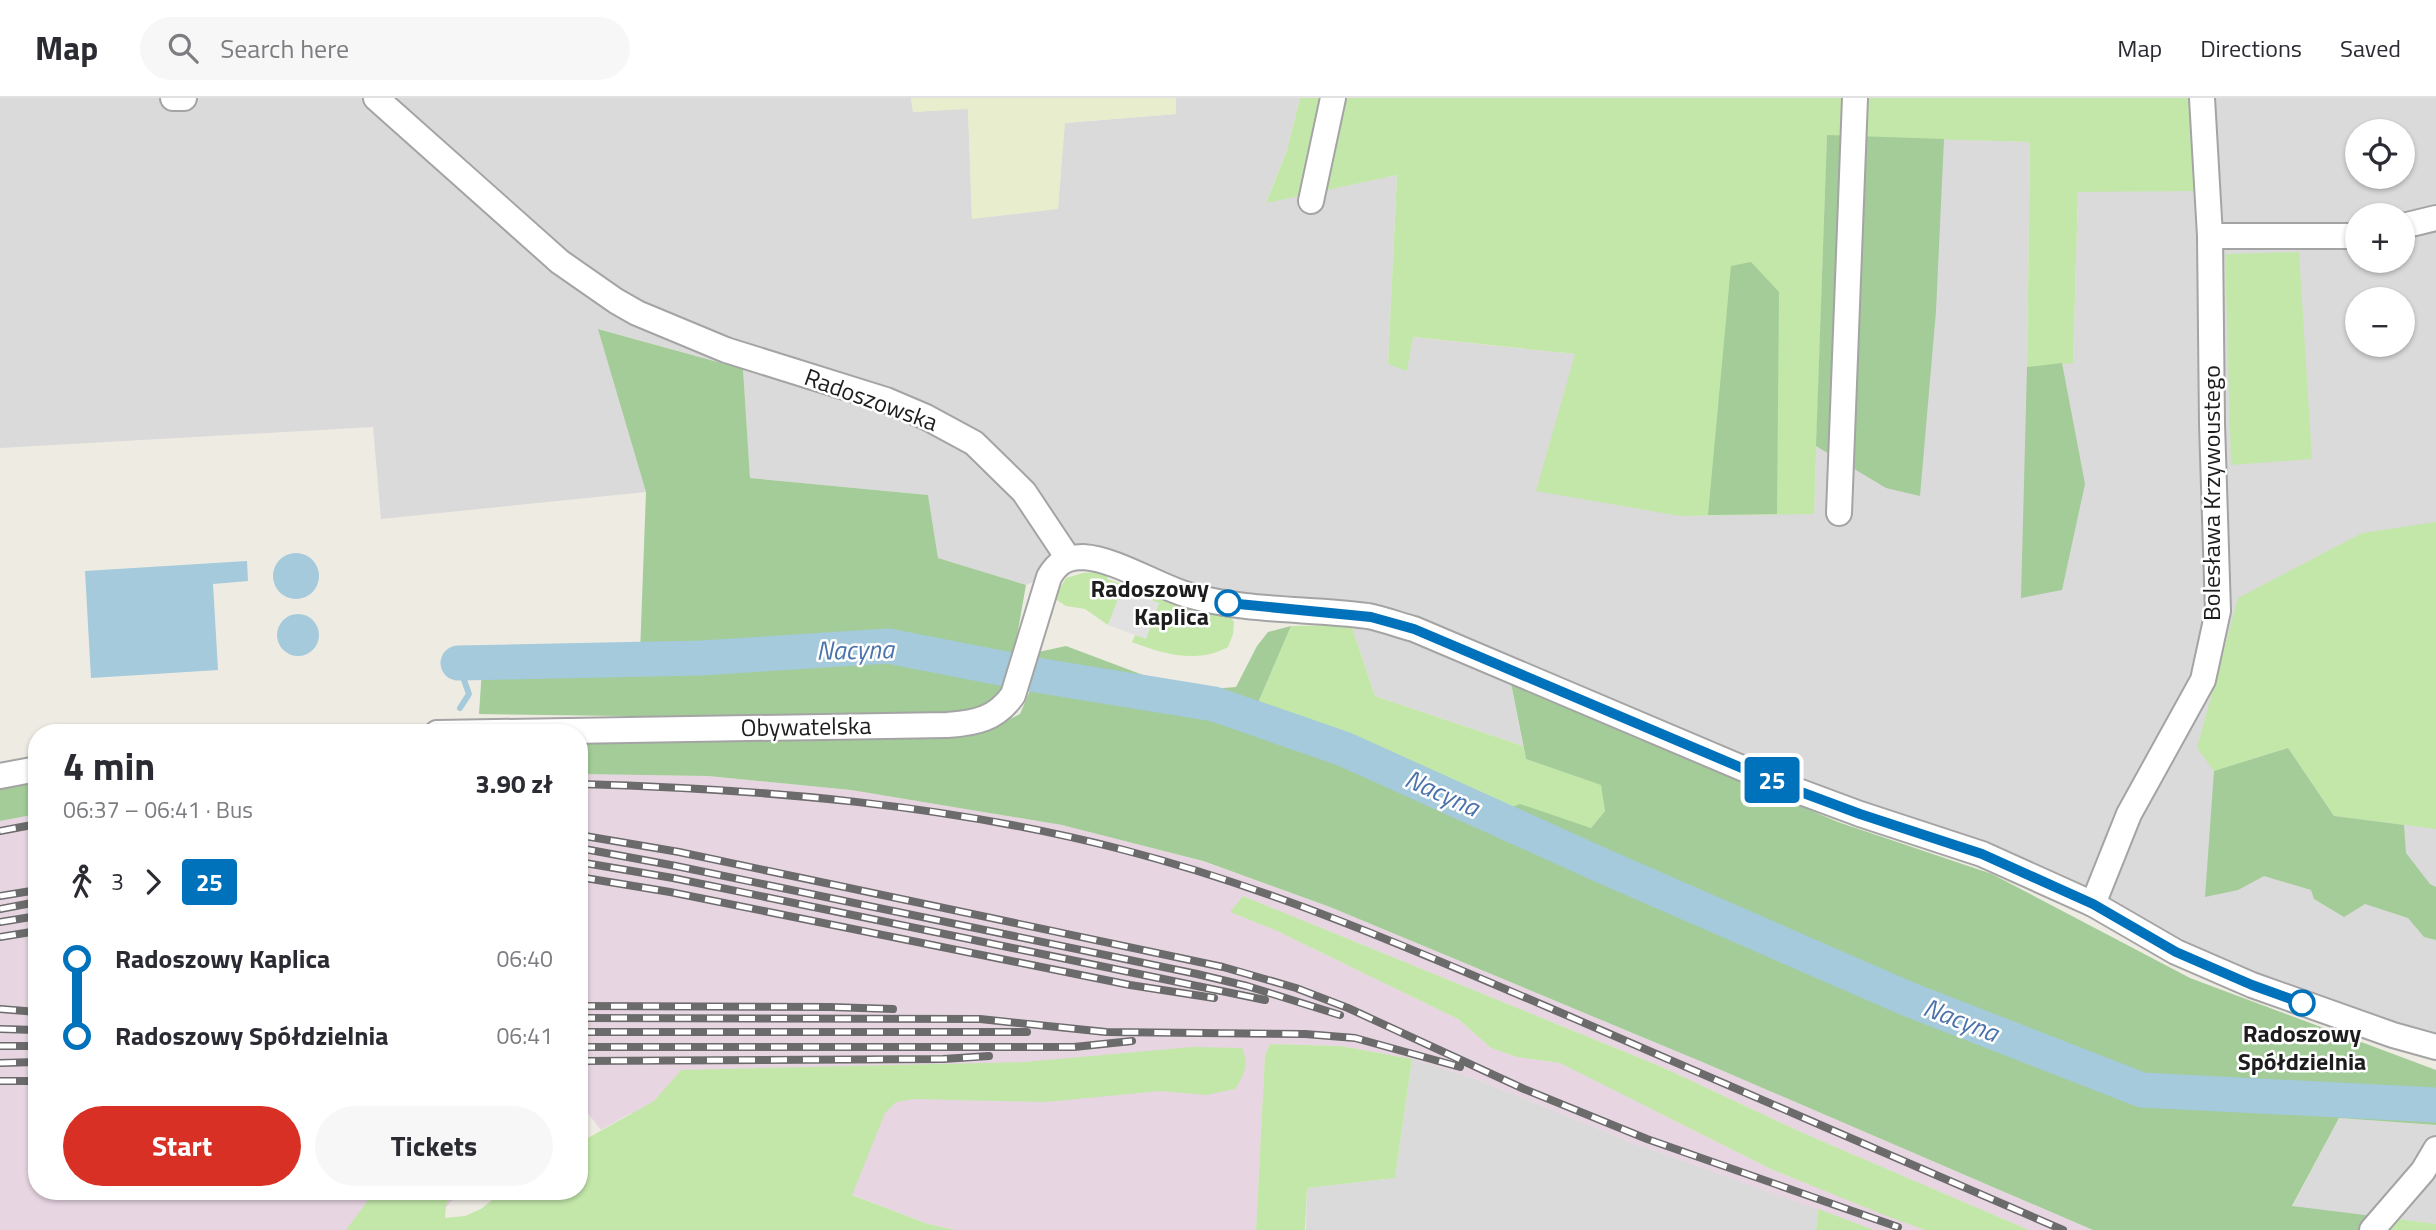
<!DOCTYPE html>
<meta charset="utf-8">
<style>
:root{--surface:#fff;--page:#f7f7f7;--text:#2b2b33;--muted:#7c7c81;--line:#e1e1e2;--accent:#d93025}
body{margin:0;font-family:"Titillium Web",sans-serif;background:var(--page);color:var(--text);height:100vh;display:flex;flex-direction:column;font-size:26px;white-space:nowrap}
*{box-sizing:border-box;margin:0}
p{font-size:23px;color:var(--muted)}
.icon{flex:none;width:38px;height:38px;fill:none;stroke:currentColor;stroke-width:2;stroke-linecap:round;stroke-linejoin:round}
.map{position:relative;flex:1;overflow:hidden}
.side{position:absolute;left:28px;top:626px;width:560px;height:476px;display:flex;flex-direction:column;background:var(--surface);border-radius:28px;box-shadow:0 2px 5px #0004}
.side>*{flex:none}
.badge{padding:0 14px;border-radius:5px;font-size:24px;line-height:46px}
.buttons{position:absolute;left:2345px;top:21px;display:grid;gap:14px}
.buttons a{display:grid;place-items:center;width:70px;height:70px;border-radius:50%;background:var(--surface);box-shadow:0 2px 5px #0004;font-size:35px}
.map>.badge{position:absolute;translate:-50% -50%;box-shadow:0 0 0 4px #fff}
.legs{display:flex;align-items:center;gap:10px;height:77px;padding:0 35px;font-size:23px}
.legs p{margin-inline-start:auto}
.head{display:flex;align-items:center;justify-content:space-between;height:119px;padding:0 35px}
h1{font-size:38px;font-weight:700;line-height:52px}
.button{display:flex;gap:14px;margin-top:auto;padding:14px 35px}
.button a{flex:1;height:80px;border-radius:42px;background:var(--accent);color:#fff;font-size:28px;font-weight:700;line-height:80px;text-align:center}
.button a+a{background:var(--page);color:var(--text)}
ul{padding:0 35px;list-style:none}
li{display:flex;align-items:center;gap:24px;height:77px;font-size:26px}
li i{display:grid;place-items:center;width:10px;height:100%;margin:0 9px;background:currentColor}
li i::after{content:'';width:18px;height:18px;margin:-9px;border:5px solid;border-radius:50%;background:var(--surface)}
li p{margin-inline-start:auto}
li:first-child i{background:linear-gradient(#0000 50%,currentColor 0)}
li:last-child i{background:linear-gradient(currentColor 50%,#0000 0)}
header{display:flex;align-items:center;gap:42px;box-sizing:border-box;height:98px;padding:0 35px;background:var(--surface);border-bottom:2px solid var(--line)}
header strong{font-size:33px}
nav{display:flex;gap:38px;margin-inline-start:auto;font-size:24px}
.search{width:490px;height:63px;background:var(--page);display:flex;align-items:center;gap:18px;box-sizing:border-box;padding:0 24px;border-radius:38px;color:var(--muted);font-size:26px}
.map>svg:first-child{display:block}
.residential{fill:#dbdada;fill-rule:evenodd}
.industrial{fill:#e7d5e2}
.farmland{fill:#e8edce}
.grass{fill:#c3e7a9}
.forest{fill:#a3cc98}
.parking{fill:#e1e1e1}
.water{fill:#a4cadb}
.lines{fill:none;stroke-linecap:round;stroke-linejoin:round}
.stream{stroke:#a4cadb;stroke-width:6}
.river{stroke:#a4cadb;stroke-width:35}
.minor-casing{stroke:#a4a4a4;stroke-width:28}
.minor{stroke:#fff;stroke-width:24}
.rail-casing{stroke:#6b6b6b;stroke-width:8}
.rail{stroke:#fff;stroke-width:5;stroke-dasharray:16;stroke-linecap:butt}
.line-1-casing{stroke:#fff;stroke-width:16}
.line-1{stroke:#0072bc;stroke-width:10}
.stop-1-dot{fill:#fff;stroke:#0072bc;stroke-width:3.5}
.labels{text-anchor:middle;stroke-width:5;stroke-linejoin:round;paint-order:stroke}
.street-label{font-size:24px;fill:#1d1d1d;stroke:#fff}
.stop-label{font-size:24px;font-weight:bold;fill:#1d1d1d;stroke:#fff;text-anchor:end}
.water-label{font-size:26px;font-style:italic;fill:#4c73aa;stroke:#fff}
</style>
<header>
<strong>Map</strong>
<div class="search"><svg class="icon" aria-label="search" viewBox="0 0 24 24"><circle cx="10" cy="10" r="6"/><path d="M15 15l6 6"/></svg>Search here</div>
<nav><a>Map</a><a>Directions</a><a>Saved</a></nav>
</header>
<div class="map">
<svg width="2436" height="1132" viewBox="0 0 2436 1132">
<rect width="100%" height="100%" fill="#eeebe3"/>
<g class="residential">
<path d="M 0,0 L 911,0 L 913,14 L 968,10 L 972,120 L 1058,110 L 1064,25 L 1176,16 L 1176,0 L 1300,0 L 1287,52 L 1266,104 L 1397,77 L 1388,266 L 1412,239 L 1575,256 L 1680,418 L 1814,415 L 1827,37 L 2030,44 L 2027,268 L 2073,264 L 2078,93 L 2192,0 L 2436,0 L 2436,949 L 2139,831 L 1436,540 L 1305,514 L 1090,460 L 1026,487 L 938,460 L 928,397 L 750,380 L 743,271 L 599,231 L 646,394 L 381,421 L 373,329 L 0,350 ZM 2357,33 L 2403,33 L 2403,79 L 2357,79 ZM 2357,117 L 2403,117 L 2403,163 L 2357,163 ZM 2357,201 L 2403,201 L 2403,247 L 2357,247 Z"/>
<polygon points="1351,527 1386,532 1511,585 1523,648 1375,598"/>
<polygon points="1412,961 1476,981 1633,1045 1818,1111 1816,1132 1306,1132 1307,1090 1395,1080"/>
<polygon points="2339,1020 2436,1027 2436,1126 2292,1109"/>
</g>
<g class="industrial">
<polygon points="579,676 708,678 851,692 1062,727 1199,762 1330,809 1707,966 2093,1132 2029,1132 1803,1035 1662,969 1243,798 1231,814 1275,832 1458,921 1491,950 1517,959 1560,965 1773,1072 1925,1132 1874,1132 1633,1045 1476,981 1412,961 1341,948 1270,946 1265,957 1256,1132 955,1132 928,1126 667,1025 631,1015 601,1032 579,1004"/>
<polygon points="37,716 37,1094 459,1094 427,1132 0,1132 0,723"/>
</g>
<polygon class="farmland" points="911,0 1176,0 1176,16 1065,25 1058,111 972,121 968,11 913,14"/>
<g class="grass">
<polygon points="1300,0 2192,0 2194,93 2078,94 2073,265 2027,269 2030,44 1827,38 1814,416 1680,418 1536,393 1575,256 1413,239 1407,273 1388,266 1397,77 1266,105 1287,52"/>
<polygon points="2299,154 2312,361 2231,367 2225,156"/>
<polygon points="2436,424 2436,731 2334,718 2288,650 2214,673 2197,650 2238,500 2362,435"/>
<polygon points="1099,474 1108,476 1107,481 1136,491 1133,496 1122,492 1108,527 1085,511 1066,508 1054,500 1066,480 1083,475"/>
<path d="M 1156,495 L 1227,515 L 1234,524 L 1233,536 L 1228,549 C 1197,566 1163,556 1132,544 L 1135,537 L 1146,540 L 1159,505 L 1152,503 Z"/>
<polygon points="1351,527 1375,598 1523,648 1526,661 1602,687 1605,713 1591,730 1520,707 1501,713 1354,646 1254,614 1291,528"/>
<polygon points="1243,798 1662,969 1803,1035 2029,1132 1925,1132 1892,1120 1773,1072 1560,965 1517,959 1491,950 1458,921 1275,832 1230,814"/>
<polygon points="1270,946 1341,948 1412,961 1395,1080 1307,1090 1305,1132 1256,1132 1265,957"/>
<path d="M 1192,949 L 1242,950 C 1249,966 1245,976 1235,991 L 1206,997 L 1161,993 L 1045,1004 L 914,1001 L 896,1004 L 885,1015 L 852,1097 L 928,1126 L 955,1132 L 346,1132 L 374,1094 L 453,1094 L 446,1107 L 445,1120 L 465,1118 L 481,1111 L 502,1094 L 579,1094 L 579,1045 L 654,1003 L 681,972 L 1025,964 Z"/>
<polygon points="1818,1111 1874,1132 1816,1132"/>
<polygon points="2398,1121 2436,1126 2436,1132 2387,1132"/>
</g>
<g class="forest">
<polygon points="1827,37 1944,41 1936,213 1920,398 1886,390 1816,348"/>
<polygon points="1751,164 1779,194 1777,416 1708,417 1731,168"/>
<polygon points="598,231 743,271 750,380 928,397 938,460 1026,487 1012,566 887,543 704,555 640,555 646,394"/>
<polygon points="2062,265 2085,386 2062,492 2021,500 2027,269"/>
<polygon points="1291,528 1254,614 1216,603 1031,570 1034,555 1066,548 1143,577 1210,591 1236,589 1257,548 1268,534"/>
<polygon points="883,555 1007,579 999,599 983,616 701,619 479,616 482,571 745,570"/>
<polygon points="1034,583 1213,611 1542,747 1910,909 2139,997 2436,1011 2436,1027 2339,1020 2292,1108 2373,1118 2359,1132 2093,1132 1707,966 1330,809 1203,763 1062,727 851,692 708,678 579,676 579,643 814,639 1004,624 1020,616"/>
<polygon points="1511,585 1838,724 1992,776 2190,880 2436,972 2436,1001 2144,984 1912,897 1501,713 1520,706 1591,730 1605,713 1601,687 1526,661"/>
<polygon points="2288,650 2334,718 2404,727 2406,755 2430,786 2436,789 2436,842 2424,839 2408,820 2365,806 2344,819 2314,801 2311,792 2264,778 2238,792 2205,799 2214,673"/>
<polygon points="37,682 37,716 0,723 0,689"/>
</g>
<polygon class="parking" points="1122,491 1159,505 1146,541 1108,527"/>
<g class="water">
<circle cx="296" cy="478" r="23"/>
<polygon points="247,463 248,483 213,486 218,572 91,580 85,473"/>
<circle cx="298" cy="537" r="21"/>
</g>
<g class="lines">
<polyline class="stream" points="458,565 469,596 460,610"/>
<polyline class="river" points="458,565 701,560 888,548 1042,578 1214,606 1344,651 1603,768 1908,901 2142,992 2436,1007"/>
<defs>
<g id="minor">
<polyline points="173,0 184,0"/>
<polyline points="376,0 560,164 616,203 637,215 726,252 886,302 926,319 974,345 1024,394 1068,460"/>
<polyline points="1311,103 1333,0"/>
<polyline points="2403,128 2436,120"/>
<polyline points="2210,138 2357,138"/>
<polyline points="1839,415 1855,0"/>
<path d="M 437,635 L 947,627 C 976,625 996,621 1013,597 L 1049,479 C 1057,465 1066,459 1083,459 C 1116,461 1157,488 1188,497 C 1247,514 1309,510 1368,518 C 1383,521 1399,527 1414,531 L 1782,687 L 1860,716 L 1982,756 L 2093,806 L 2176,854 L 2252,887 L 2393,937 L 2436,949"/>
<polyline points="0,678 37,671"/>
<polyline points="2093,806 2129,716 2203,582 2218,513 2212,326 2210,138 2202,0"/>
<polyline points="2372,1132 2423,1073 2436,1051"/>
</g>
</defs>
<use href="#minor" class="minor-casing"/>
<use href="#minor" class="minor"/>
<defs>
<g id="rail">
<path d="M 579,686 C 762,691 947,706 1124,752 C 1282,793 1431,859 1580,923 C 1741,993 1902,1062 2063,1132"/>
<polyline points="0,733 37,726"/>
<polyline points="579,737 679,754 1223,869 1296,890 1348,910 1524,991 1647,1041 1898,1129"/>
<polyline points="579,750 676,768 1197,876 1247,888 1340,917"/>
<polyline points="579,764 673,780 1265,902"/>
<polyline points="579,779 670,794 1130,887 1214,900"/>
<polyline points="0,798 37,792"/>
<polyline points="0,811 37,804"/>
<polyline points="0,824 37,818"/>
<polyline points="0,839 37,833"/>
<polyline points="579,908 830,909 893,911"/>
<polyline points="0,911 37,914"/>
<polyline points="579,920 980,921 1106,934 1305,936 1355,940 1460,969"/>
<polyline points="0,931 37,932"/>
<polyline points="579,934 1027,934"/>
<polyline points="0,948 37,948"/>
<polyline points="579,949 1074,949 1132,943"/>
<polyline points="579,963 943,961 989,958"/>
<polyline points="0,965 37,964"/>
<polyline points="0,983 37,983"/>
</g>
</defs>
<use href="#rail" class="rail-casing"/>
<use href="#rail" class="rail"/>
</g>
<g class="lines">
<defs>
<polyline id="line-1" points="1228,505 1371,519 1414,531 1782,687 1860,716 1982,756 2093,806 2176,854 2252,887 2302,905"/>
</defs>
<use href="#line-1" class="line-1-casing"/>
<use href="#line-1" class="line-1"/>
</g>
<g class="stop-1-dot">
<circle cx="1228" cy="505" r="12"/>
<circle cx="2302" cy="905" r="12"/>
</g>
<g class="labels">
<g class="street-label">
<text transform="translate(871 302) rotate(20)" y="8">Radoszowska</text>
<text transform="translate(2212 395) rotate(-90)" y="8">Bolesława Krzywoustego</text>
<text transform="translate(806 629) rotate(-1)" y="8">Obywatelska</text>
</g>
<g class="stop-label">
<text x="1209" y="499">Radoszowy<tspan x="1209" dy="28">Kaplica</tspan></text>
<text x="2302" y="944" text-anchor="middle">Radoszowy<tspan x="2302" dy="28">Spółdzielnia</tspan></text>
</g>
<g class="water-label">
<text transform="translate(855 552) rotate(-1)" y="9">Nacyna</text>
<text transform="translate(1442 695) rotate(24)" y="9">Nacyna</text>
<text transform="translate(1961 922) rotate(21)" y="9">Nacyna</text>
</g>
</g>
</svg>
<div class="buttons">
<a><svg class="icon" aria-label="locate" viewBox="0 0 24 24"><circle cx="12" cy="12" r="6"/><path d="M12 2v4M12 18v4M2 12h4M18 12h4"/></svg></a>
<a>+</a>
<a>−</a>
</div>
<b class="badge" style="left:1772px;top:682px;background:#0072bc;color:#fff">25</b>
<section class="side">
<div class="head"><div><h1>4 min</h1><p>06:37 – 06:41 · Bus</p></div><b>3.90 zł</b></div>
<div class="legs"><svg class="icon" aria-label="walk" viewBox="0 0 24 24"><circle cx="13" cy="4" r="2"/><path d="M13 8l-2 6 4 7M11 14l-3 7M7 12l3-4h3l4 4"/></svg>3<svg class="icon" aria-label="forward" viewBox="0 0 24 24"><path d="M9 5l7 7-7 7"/></svg><b class="badge" style="background:#0072bc;color:#fff">25</b></div>
<ul>
<li><i style="color:#0072bc"></i><b>Radoszowy Kaplica</b><p>06:40</p></li>
<li><i style="color:#0072bc"></i><b>Radoszowy Spółdzielnia</b><p>06:41</p></li>
</ul>
<div class="button"><a>Start</a><a>Tickets</a></div>
</section>
</div>
